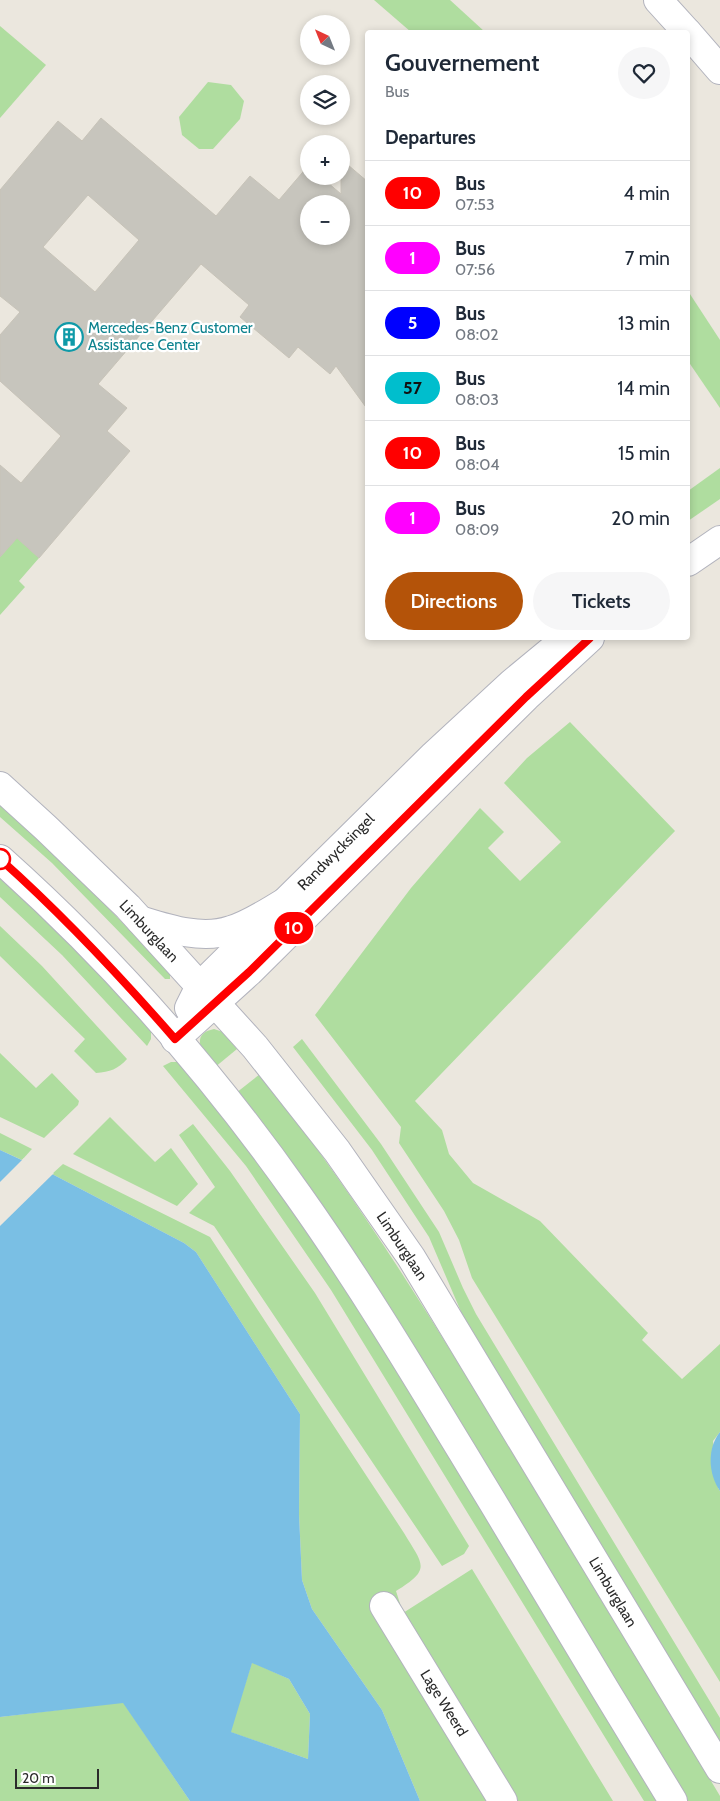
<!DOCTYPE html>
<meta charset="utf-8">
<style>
:root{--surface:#fff;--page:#f6f6f7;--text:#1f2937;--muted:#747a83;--line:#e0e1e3;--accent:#b45309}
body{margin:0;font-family:Cabin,sans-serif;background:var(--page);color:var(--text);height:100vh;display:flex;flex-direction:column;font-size:19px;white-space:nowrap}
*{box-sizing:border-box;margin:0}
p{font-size:16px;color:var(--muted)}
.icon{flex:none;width:28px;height:28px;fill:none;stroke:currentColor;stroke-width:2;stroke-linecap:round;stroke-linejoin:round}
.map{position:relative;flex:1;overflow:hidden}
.side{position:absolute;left:365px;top:30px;width:325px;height:610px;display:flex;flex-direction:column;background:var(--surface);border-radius:5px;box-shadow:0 2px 8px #0003}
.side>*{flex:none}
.badge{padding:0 10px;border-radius:16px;font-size:18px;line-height:32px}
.needle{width:32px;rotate:317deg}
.tools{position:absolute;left:300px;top:15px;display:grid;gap:10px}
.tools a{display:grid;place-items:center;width:50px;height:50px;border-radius:50%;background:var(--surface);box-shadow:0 2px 8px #0003;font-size:25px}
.scale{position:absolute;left:15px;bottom:12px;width:84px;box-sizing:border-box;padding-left:5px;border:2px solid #2b2b2b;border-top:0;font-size:14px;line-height:18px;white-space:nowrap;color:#2b2b2b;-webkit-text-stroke:4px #fff;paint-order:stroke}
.map>.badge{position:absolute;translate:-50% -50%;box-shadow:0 0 0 2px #fff}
h2{padding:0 20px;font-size:19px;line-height:45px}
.round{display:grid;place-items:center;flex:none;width:52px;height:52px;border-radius:26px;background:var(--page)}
.headline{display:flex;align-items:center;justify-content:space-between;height:85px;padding:0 20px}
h1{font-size:24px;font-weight:600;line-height:38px}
.cta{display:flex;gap:10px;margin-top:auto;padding:10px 20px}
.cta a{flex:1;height:58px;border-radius:30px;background:var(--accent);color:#fff;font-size:20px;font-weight:600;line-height:58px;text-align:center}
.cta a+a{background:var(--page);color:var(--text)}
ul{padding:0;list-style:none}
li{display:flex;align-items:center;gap:15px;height:65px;padding:0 20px;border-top:1px solid var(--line)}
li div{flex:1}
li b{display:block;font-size:19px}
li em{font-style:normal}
li .badge{min-width:55px;font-weight:700;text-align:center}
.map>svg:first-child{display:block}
.green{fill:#afdd9f}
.water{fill:#7abfe4;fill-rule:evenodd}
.pier{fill:#ebe7de}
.building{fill:#c7c5bd;stroke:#c7c3b8;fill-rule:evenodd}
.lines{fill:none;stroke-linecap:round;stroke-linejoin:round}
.minor-casing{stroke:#b2b3bd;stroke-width:30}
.tertiary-casing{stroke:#b2b3bd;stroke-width:30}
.secondary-casing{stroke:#b2b3bd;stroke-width:30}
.minor{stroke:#fff;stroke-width:28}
.tertiary{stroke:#fff;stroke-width:28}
.secondary{stroke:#fff;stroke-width:28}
.line-casing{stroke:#fff;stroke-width:11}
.line{stroke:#f00;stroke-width:8}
.stop-dot{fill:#fff;stroke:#f00;stroke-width:2.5}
.labels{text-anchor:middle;stroke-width:4.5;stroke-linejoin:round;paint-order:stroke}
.culture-label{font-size:15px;fill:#0d838f;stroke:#fff;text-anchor:start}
.street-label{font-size:15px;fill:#2b2b2b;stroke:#fff}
</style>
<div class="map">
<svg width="720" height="1801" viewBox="0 0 720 1801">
<rect width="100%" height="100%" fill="#ebe7de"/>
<g class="green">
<polygon points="374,0 450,0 485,32 411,32"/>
<polygon points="0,26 46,65 0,118"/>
<polygon points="208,82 231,85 244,101 240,119 213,149 199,149 182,135 179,117"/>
<polygon points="688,291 720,340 720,408 688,361"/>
<polygon points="720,468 720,499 688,521 688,491"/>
<polygon points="17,538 39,558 19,581 25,587 0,615 0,557"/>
<polygon points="570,722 675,831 415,1101 442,1130 449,1154 473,1183 540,1221 648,1333 642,1340 682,1379 720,1344 720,1432 713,1441 718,1488 720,1491 720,1682 472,1278 459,1240 444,1211 399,1143 401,1127 315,1015 411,888 480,808 504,832 488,848 520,881 561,842 504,783 527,758"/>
<polygon points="0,805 58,856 170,972 170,979 165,979 52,863 0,817"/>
<polygon points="0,871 151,1028 151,1039 147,1046 62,955 0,897"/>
<path d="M 0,926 L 42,966 L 127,1059 C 118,1069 110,1072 96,1073 L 74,1051 L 85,1039 L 0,956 Z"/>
<path d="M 214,1029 L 223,1032 L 237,1049 L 214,1068 C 204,1056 188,1034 214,1029 Z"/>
<polygon points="302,1039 381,1144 439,1232 463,1288 476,1314 720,1718 720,1742 465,1321 429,1237 372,1150 293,1047"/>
<polygon points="0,1053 36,1088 52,1073 79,1101 78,1105 44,1138 0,1117"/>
<polygon points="171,1062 179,1062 187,1065 346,1277 664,1801 644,1801 331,1290 246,1166 163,1066"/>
<path d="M 260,1074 C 360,1199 441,1334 524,1471 C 589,1579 655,1687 720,1796 L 720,1801 L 683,1801 L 236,1093 Z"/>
<polygon points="110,1117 155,1162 171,1148 198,1184 177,1206 73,1154"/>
<polygon points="193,1124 230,1171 315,1293 469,1546 464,1554 442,1566 214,1226 189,1213 215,1187 179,1135"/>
<polygon points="0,1133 32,1149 22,1160 0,1150"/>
<path d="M 63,1164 L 210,1237 L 404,1533 C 423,1565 432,1569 396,1591 L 403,1613 L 472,1569 L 613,1801 L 420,1801 L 382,1710 L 312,1609 L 302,1580 L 299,1514 L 300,1414 L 196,1252 L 184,1243 L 52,1174 Z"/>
<polygon points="252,1662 289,1679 310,1714 308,1759 230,1732"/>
<polygon points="123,1702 190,1801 0,1801 0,1717"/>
</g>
<g class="water">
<path d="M 0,1150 L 52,1174 L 184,1243 L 196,1252 L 300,1414 L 299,1514 L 302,1580 L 312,1609 L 382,1710 L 420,1801 L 190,1801 L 123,1703 L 0,1717 ZM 252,1663 L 289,1679 L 310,1714 L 308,1759 L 231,1732 Z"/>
<path d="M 720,1432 L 720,1491 C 708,1474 707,1448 720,1432 Z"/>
</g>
<polygon class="pier" points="24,1158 54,1173 0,1226 0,1182"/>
<path class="building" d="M 101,118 L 216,216 L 250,176 L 279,200 L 308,166 L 309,176 L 320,176 L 341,194 L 341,159 L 368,182 L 368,410 L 336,366 L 330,374 L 298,347 L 289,358 L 240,317 L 249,305 L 201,264 L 98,384 L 127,408 L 107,431 L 130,451 L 39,558 L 17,538 L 0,557 L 0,465 L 21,483 L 61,436 L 0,381 L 0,335 L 20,312 L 0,296 L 0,190 L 58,121 L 82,141 ZM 88,195 L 139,240 L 95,292 L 43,247 ZM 309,204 L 341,204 L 341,236 L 309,236 Z"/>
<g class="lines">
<defs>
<g id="minor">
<polyline points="658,0 687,32"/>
<polyline points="688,33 720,70"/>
<polyline points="384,1606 503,1801"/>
</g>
<g id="tertiary">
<polyline points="688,562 720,540"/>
<polyline points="189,1008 200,986 434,755 512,683 558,645"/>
<polyline points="175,1039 249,972 526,697 590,638"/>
</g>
<g id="secondary">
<polyline points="0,786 46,828 128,907 255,1047 337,1151 411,1257 720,1769"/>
<path d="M 0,859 C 111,958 212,1073 298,1195 C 369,1295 431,1401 495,1506 C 554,1605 613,1703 673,1801"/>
<path d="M 140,920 C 169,929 202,940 231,930 C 251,924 269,911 287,901"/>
</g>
</defs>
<use href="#minor" class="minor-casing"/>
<use href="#tertiary" class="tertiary-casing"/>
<use href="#secondary" class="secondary-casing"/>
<use href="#minor" class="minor"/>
<use href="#tertiary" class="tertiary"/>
<use href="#secondary" class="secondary"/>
</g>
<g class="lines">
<defs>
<path id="line" d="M 0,859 C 63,915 120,976 175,1039 L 249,972 L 526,697 L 590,638"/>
</defs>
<use href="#line" class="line-casing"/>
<use href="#line" class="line"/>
</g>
<defs>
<symbol id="building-ring" viewBox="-11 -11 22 22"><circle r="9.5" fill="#fff" stroke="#0f9aa8" stroke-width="1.5"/><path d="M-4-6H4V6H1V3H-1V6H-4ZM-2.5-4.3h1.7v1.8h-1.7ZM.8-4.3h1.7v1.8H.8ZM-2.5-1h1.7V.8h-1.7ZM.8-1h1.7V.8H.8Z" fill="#0f9aa8"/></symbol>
</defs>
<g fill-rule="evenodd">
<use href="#building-ring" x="53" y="321" width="32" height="32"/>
</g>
<circle class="stop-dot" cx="0" cy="859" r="10"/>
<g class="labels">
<g class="culture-label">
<text x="88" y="333">Mercedes-Benz Customer<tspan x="88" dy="17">Assistance Center</tspan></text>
</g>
<g class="street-label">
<text transform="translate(336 852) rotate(-45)" y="5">Randwycksingel</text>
<text transform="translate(149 931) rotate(47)" y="5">Limburglaan</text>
<text transform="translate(402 1246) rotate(56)" y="5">Limburglaan</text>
<text transform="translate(613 1592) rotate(59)" y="5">Limburglaan</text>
<text transform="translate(444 1703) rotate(58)" y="5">Lage Weerd</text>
</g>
</g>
</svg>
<div class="tools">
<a><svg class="needle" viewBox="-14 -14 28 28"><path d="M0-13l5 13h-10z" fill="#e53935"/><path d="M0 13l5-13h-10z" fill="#747a83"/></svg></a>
<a><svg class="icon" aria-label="layers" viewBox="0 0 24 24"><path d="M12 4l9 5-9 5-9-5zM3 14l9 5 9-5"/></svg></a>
<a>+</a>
<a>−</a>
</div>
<div class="scale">20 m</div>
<b class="badge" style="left:294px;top:928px;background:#f00;color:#fff">10</b>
<section class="side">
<div class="headline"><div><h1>Gouvernement</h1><p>Bus</p></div><a class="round"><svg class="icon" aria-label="heart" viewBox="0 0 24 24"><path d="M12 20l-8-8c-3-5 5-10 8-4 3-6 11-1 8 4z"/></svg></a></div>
<h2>Departures</h2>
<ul>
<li><span class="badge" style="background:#f00;color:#fff">10</span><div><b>Bus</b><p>07:53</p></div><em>4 min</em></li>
<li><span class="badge" style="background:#f0f;color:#fff">1</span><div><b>Bus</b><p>07:56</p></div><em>7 min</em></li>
<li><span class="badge" style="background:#00f;color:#fff">5</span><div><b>Bus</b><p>08:02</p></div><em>13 min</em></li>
<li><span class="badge" style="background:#00becd;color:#111">57</span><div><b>Bus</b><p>08:03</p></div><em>14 min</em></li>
<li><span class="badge" style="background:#f00;color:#fff">10</span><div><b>Bus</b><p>08:04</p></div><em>15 min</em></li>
<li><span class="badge" style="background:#f0f;color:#fff">1</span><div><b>Bus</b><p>08:09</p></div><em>20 min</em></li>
</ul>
<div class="cta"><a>Directions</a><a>Tickets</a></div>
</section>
</div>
